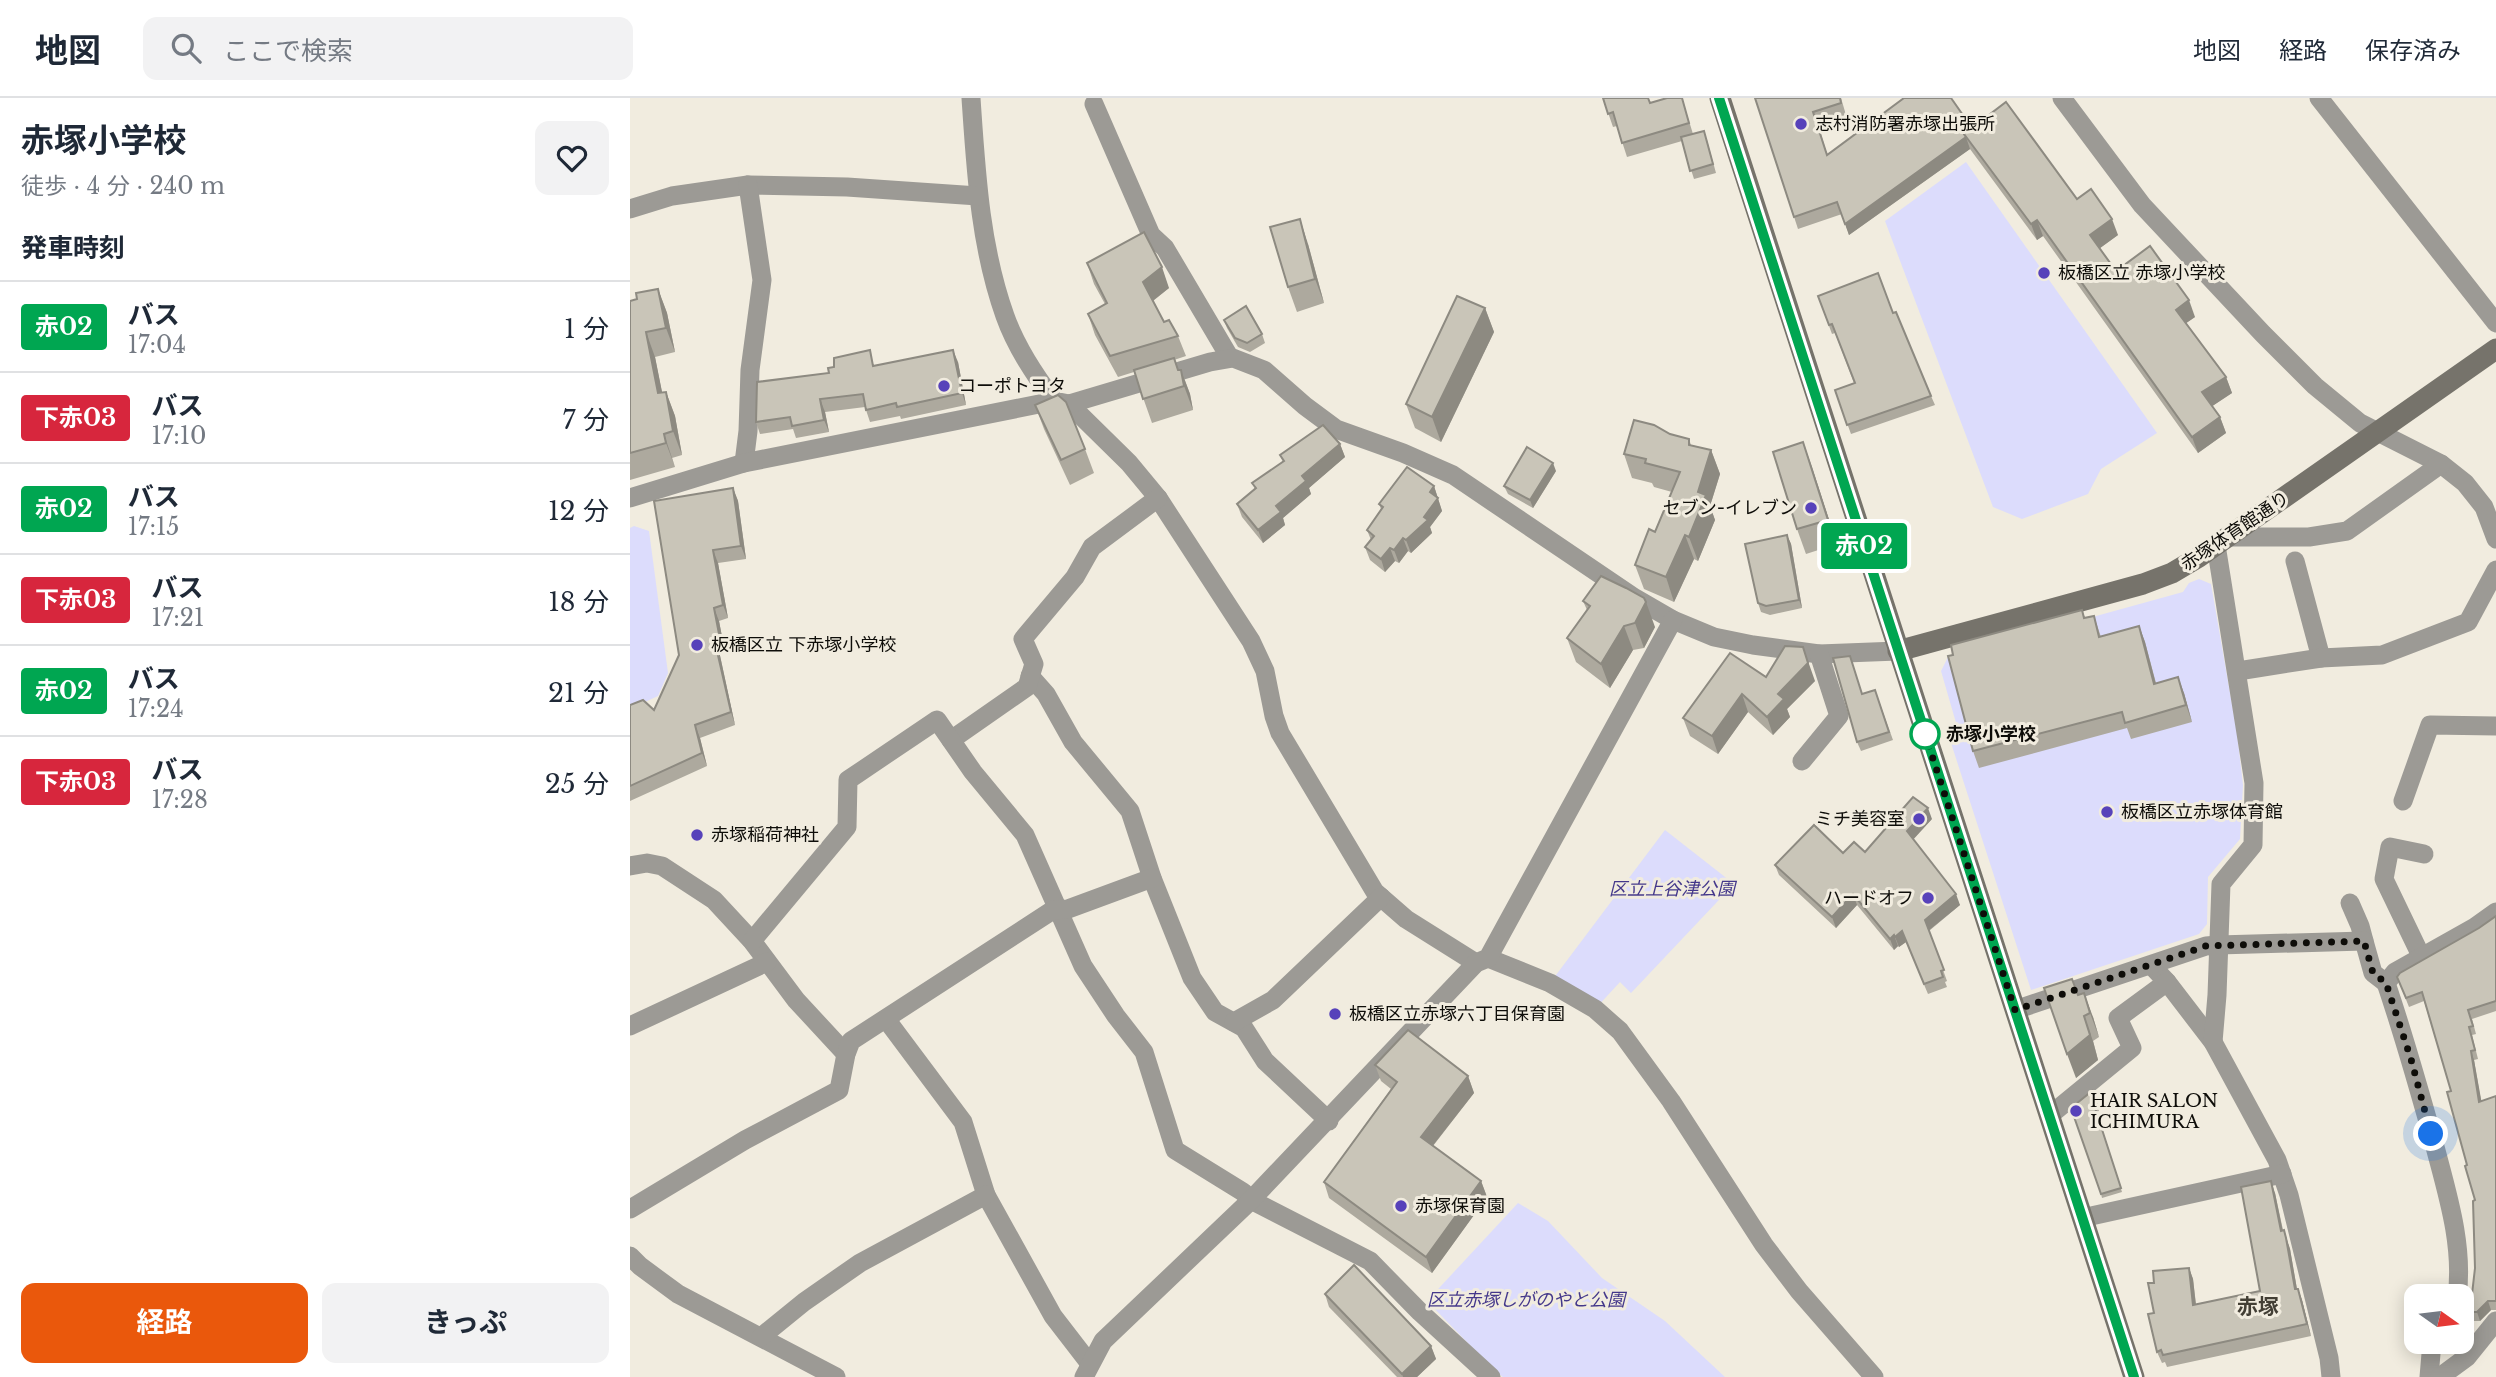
<!DOCTYPE html>
<html lang="ja">
<meta charset="utf-8">
<style>
:root{--surface:#fff;--page:#f2f2f3;--text:#1f2937;--muted:#747a83;--line:#e0e1e3;--accent:#ea580c}
body{margin:0;font-family:"Libre Baskerville","Noto Sans JP",serif;background:var(--page);color:var(--text);height:100vh;display:flex;flex-direction:column;font-size:26px;white-space:nowrap}
*{box-sizing:border-box;margin:0}
p{font-size:23px;color:var(--muted)}
.icon{flex:none;width:38px;height:38px;fill:none;stroke:currentColor;stroke-width:2;stroke-linecap:round;stroke-linejoin:round}
.map{position:relative;flex:1;overflow:hidden}
.details{display:flex;flex-direction:column;background:var(--surface);width:630px}
.details>*{flex:none}
.badge{padding:0 14px;border-radius:5px;font-size:24px;line-height:46px}
.needle{width:46px;rotate:104deg}
.buttons{position:absolute;left:1774px;top:1186px;display:grid;gap:14px}
.buttons a{display:grid;place-items:center;width:70px;height:70px;border-radius:14px;background:var(--surface);box-shadow:0 4px 18px #0003;font-size:35px}
.you{position:absolute;width:35px;height:35px;margin:-18px;border:5px solid #fff;border-radius:50%;background:#1a73e8;box-shadow:0 0 0 10px #1a73e833}
.map>.badge{position:absolute;translate:-50% -50%;box-shadow:0 0 0 4px #fff}
h2{padding:0 21px;font-size:26px;line-height:63px}
.round{display:grid;place-items:center;flex:none;width:74px;height:74px;border-radius:14px;background:var(--page)}
.summary{display:flex;align-items:center;justify-content:space-between;height:119px;padding:0 21px}
h1{font-size:33px;font-weight:700;line-height:52px}
.cta{display:flex;gap:14px;margin-top:auto;padding:14px 21px}
.cta a{flex:1;height:80px;border-radius:14px;background:var(--accent);color:#fff;font-size:28px;font-weight:700;line-height:80px;text-align:center}
.cta a+a{background:var(--page);color:var(--text)}
ul{padding:0;list-style:none}
li{display:flex;align-items:center;gap:21px;height:91px;padding:0 21px;border-top:2px solid var(--line)}
li div{flex:1}
li b{display:block;font-size:26px}
li em{font-style:normal}
li .badge{min-width:77px;font-weight:700;text-align:center}
header{display:flex;align-items:center;gap:42px;box-sizing:border-box;height:98px;padding:0 35px;background:var(--surface);border-bottom:2px solid var(--line)}
header strong{font-size:33px}
nav{display:flex;gap:38px;margin-inline-start:auto;font-size:24px}
.search{width:490px;height:63px;background:var(--page);display:flex;align-items:center;gap:18px;box-sizing:border-box;padding:0 24px;border-radius:14px;color:var(--muted);font-size:26px}
main{display:flex;flex:1;min-height:0}
.map>svg:first-child{display:block}
.green{fill:#dcdcfc}
.lines{fill:none;stroke-linecap:round;stroke-linejoin:round}
.street{stroke:#9c9a95;stroke-width:19}
.secondary{stroke:#76736b;stroke-width:21}
.wall{fill:#ada99e}
.shaded-wall{fill:#8d8a81}
.building{fill:#c9c5b8;stroke:#8d8a81;stroke-width:2}
.line-casing{stroke:#fff;stroke-width:16}
.line{stroke:#00a651;stroke-width:10}
.walk{stroke:#0e0d09;stroke-width:7;stroke-dasharray:0 12.6}
.poi-dot{fill:#5742ba;stroke:#f1ecdf;stroke-width:2.5}
.stop-dot{fill:#fff;stroke:#00a651;stroke-width:3.5}
.labels{text-anchor:middle;stroke-width:6;stroke-linejoin:round;paint-order:stroke}
.poi-label{font-size:18px;fill:#0e0d09;stroke:#f1ecdf;text-anchor:start}
.street-label{font-size:18px;fill:#0e0d09;stroke:#f1ecdf}
.stop-label{font-size:18px;font-weight:bold;fill:#0e0d09;stroke:#f1ecdf;text-anchor:start}
.park-label{font-size:18px;font-style:italic;fill:#44388b;stroke:#f1ecdf}
.quarter-label{font-size:21px;font-weight:bold;fill:#433f35;stroke:#f1ecdf}
</style>
<header>
<strong>地図</strong>
<div class="search"><svg class="icon" aria-label="search" viewBox="0 0 24 24"><circle cx="10" cy="10" r="6"/><path d="M15 15l6 6"/></svg>ここで検索</div>
<nav><a>地図</a><a>経路</a><a>保存済み</a></nav>
</header>
<main>
<section class="details">
<div class="summary"><div><h1>赤塚小学校</h1><p>徒歩 · 4 分 · 240 m</p></div><a class="round"><svg class="icon" aria-label="heart" viewBox="0 0 24 24"><path d="M12 20l-8-8c-3-5 5-10 8-4 3-6 11-1 8 4z"/></svg></a></div>
<h2>発車時刻</h2>
<ul>
<li><span class="badge" style="background:#00a651;color:#fff">赤02</span><div><b>バス</b><p>17:04</p></div><em>1 分</em></li>
<li><span class="badge" style="background:#d7263d;color:#fff">下赤03</span><div><b>バス</b><p>17:10</p></div><em>7 分</em></li>
<li><span class="badge" style="background:#00a651;color:#fff">赤02</span><div><b>バス</b><p>17:15</p></div><em>12 分</em></li>
<li><span class="badge" style="background:#d7263d;color:#fff">下赤03</span><div><b>バス</b><p>17:21</p></div><em>18 分</em></li>
<li><span class="badge" style="background:#00a651;color:#fff">赤02</span><div><b>バス</b><p>17:24</p></div><em>21 分</em></li>
<li><span class="badge" style="background:#d7263d;color:#fff">下赤03</span><div><b>バス</b><p>17:28</p></div><em>25 分</em></li>
</ul>
<div class="cta"><a>経路</a><a>きっぷ</a></div>
</section>
<div class="map">
<svg width="1866" height="1279" viewBox="0 0 1866 1279">
<rect width="100%" height="100%" fill="#f1ecdf"/>
<g class="green">
<polygon points="1336,64 1527,335 1471,371 1458,396 1392,421 1363,409 1255,123"/>
<polygon points="4,428 19,433 38,575 28,598 0,611 0,430"/>
<polygon points="1569,481 1581,486 1607,635 1613,687 1610,741 1578,779 1577,826 1569,836 1401,892 1321,645 1331,642 1311,573 1318,559 1553,494 1559,485"/>
<polygon points="1035,732 1104,786 1001,895 990,884 965,911 920,885"/>
<polygon points="888,1105 918,1123 972,1180 1035,1223 1095,1279 873,1279 865,1273 797,1203"/>
</g>
<g class="lines">
<g class="street">
<path d="M 341,0 C 346,74 350,148 375,218 C 386,249 405,277 424,303"/>
<polyline points="1432,0 1512,107 1633,236 1685,288 1730,325 1811,366 1835,385 1854,409 1866,441"/>
<polyline points="1689,0 1866,225"/>
<polyline points="464,6 521,137 535,150 600,260"/>
<polyline points="0,111 42,98 118,87 217,89 348,98"/>
<polyline points="439,306 499,365 528,400 621,543 635,573 644,618 650,635 745,794 776,821 846,865"/>
<polyline points="114,365 118,333 120,272 132,182 118,87"/>
<polyline points="0,400 114,365 424,303 439,306 580,264 603,260 634,272 675,308 706,331 773,355 823,377 1005,500 1043,522 1084,539 1123,547 1189,556 1268,553"/>
<polyline points="1599,439 1679,439 1717,433 1811,366"/>
<polyline points="1665,463 1691,560"/>
<polyline points="1608,573 1691,560 1752,557 1838,524 1866,472"/>
<polyline points="400,578 416,596 443,644 500,713 522,780 562,880 585,914 614,930 635,963 699,1023"/>
<polyline points="321,642 397,589 404,566 393,541 445,479 462,449 528,400"/>
<polyline points="1172,663 1209,618 1189,556"/>
<polyline points="1773,703 1800,627 1866,628"/>
<polyline points="0,768 17,765 32,768 84,802 122,843 166,902 216,956"/>
<polyline points="1720,805 1730,828 1734,843"/>
<polyline points="122,843 217,729 218,682 307,622 343,674 395,737 453,868 486,918 514,954 545,1052 613,1094 621,1102 740,1163 790,1214 861,1279"/>
<polyline points="858,860 920,885 965,911 990,933 1041,1003 1134,1147 1169,1193 1244,1279"/>
<polyline points="1792,860 1754,781 1760,749 1794,756"/>
<polyline points="1521,867 1537,884 1583,944 1647,1062 1659,1097 1699,1260 1701,1279"/>
<polyline points="1385,912 1576,848 1588,847 1734,843 1743,875 1756,885"/>
<polyline points="256,921 333,1024 356,1097 423,1218 460,1266"/>
<polyline points="604,924 643,902 751,799"/>
<polyline points="0,928 137,864"/>
<polyline points="1583,944 1587,897 1591,786 1623,747 1624,685 1586,447"/>
<polyline points="1419,1018 1502,950 1488,920 1537,884"/>
<polyline points="0,1111 115,1042 209,992 216,956 221,943 423,812 438,811 522,780"/>
<polyline points="1452,1120 1652,1076"/>
<polyline points="0,1158 10,1168 48,1196 206,1279"/>
<path d="M 1827,1199 C 1834,1147 1817,1095 1804,1045 C 1789,991 1774,938 1756,885 L 1765,874 L 1845,829 L 1866,814"/>
<polyline points="131,1239 174,1204 230,1165 356,1097"/>
<polyline points="454,1279 473,1243 621,1102 846,865 858,860 1043,522"/>
<polyline points="1799,1279 1802,1244"/>
<polyline points="1810,1279 1837,1259 1866,1223"/>
</g>
<g class="secondary">
<polyline points="1090,0 1504,1279"/>
<polyline points="1268,553 1513,486 1542,475 1569,459 1866,251"/>
</g>
</g>
<g class="wall">
<polygon points="973,0 1055,10 1063,36 1077,42 1086,75 1064,81 1052,43 997,59 987,28 983,29"/>
<polygon points="1125,0 1211,0 1216,17 1188,26 1197,56 1342,30 1447,101 1488,137 1470,150 1486,173 1565,219 1556,225 1596,279 1602,295 1582,308 1590,319 1596,335 1568,355 1413,138 1407,142 1340,51 1219,137 1212,116 1168,131"/>
<polygon points="678,146 694,205 667,214 658,189"/>
<polygon points="457,165 539,190 523,203 534,224 548,238 556,258 544,262 548,272 551,272 560,296 563,312 522,325 504,274 488,279 465,237 458,216 475,206 464,186"/>
<polygon points="28,191 37,215 45,254 25,259 32,294 36,294 45,318 52,357 42,360 45,369 0,382 0,203 7,201"/>
<polygon points="1188,198 1301,298 1305,307 1221,336 1205,292 1224,285 1205,235 1202,236"/>
<polygon points="855,210 864,234 811,344 785,330 776,306"/>
<polygon points="594,222 632,236 635,245 620,254 608,249 597,230"/>
<polygon points="328,264 336,307 271,321 270,318 240,324 235,309 195,314 199,334 166,340 163,331 130,336 126,324 245,267"/>
<polygon points="405,307 455,351 464,375 440,387 414,331"/>
<polygon points="1040,336 1059,341 1061,347 1081,352 1090,376 1080,408 1085,422 1068,463 1064,461 1044,504 1014,491 1005,467 1025,434 1042,394 1024,389 1022,385 1002,380 994,356"/>
<polygon points="1173,344 1207,446 1176,456 1167,431"/>
<polygon points="710,346 715,359 679,390 681,396 653,420 655,427 633,445 612,419 607,406 625,391 622,385 653,364 650,357"/>
<polygon points="926,373 903,410 878,396 874,388"/>
<polygon points="804,388 812,413 800,429 802,435 781,455 778,453 769,465 765,463 755,474 740,462 735,449 741,442 737,432 751,411 749,406"/>
<polygon points="103,390 108,403 116,461 88,465 98,520 89,523 94,549 89,553 105,627 70,640 77,668 0,703 0,607 24,612 49,557"/>
<polygon points="1157,437 1161,446 1172,510 1140,517 1131,514 1128,505"/>
<polygon points="953,503 1025,529 1014,550 1003,552 980,590 946,564 937,540 957,512"/>
<polygon points="1452,512 1455,520 1464,518 1471,539 1509,528 1515,544 1526,585 1554,595 1562,624 1501,641 1497,630 1349,670 1343,653"/>
<polygon points="1136,579 1185,583 1157,611 1160,619 1143,637 1118,614 1088,656 1060,638 1053,620"/>
<polygon points="1245,592 1263,642 1231,653 1227,644 1233,596"/>
<polygon points="1302,721 1283,741 1330,807 1299,833 1317,883 1315,884 1317,889 1298,896 1276,844 1269,849 1268,848 1264,852 1227,807 1206,830 1149,777 1145,767 1213,755 1235,754"/>
<polygon points="1866,818 1866,913 1842,921 1846,936 1842,937 1848,961 1844,962 1851,1003 1866,998 1866,1212 1861,1212 1850,1223 1843,1223 1840,1214 1845,1170 1845,1102 1837,1067 1821,993 1794,903 1779,909 1767,879 1849,830"/>
<polygon points="1448,897 1463,919 1469,939 1463,943 1468,962 1446,980"/>
<polygon points="745,967 838,978 844,995 803,1048 851,1083 857,1099 802,1175 699,1100 694,1084 761,991 751,983"/>
<polygon points="1462,993 1469,1013 1466,1014 1492,1094 1472,1100 1471,1096"/>
<polygon points="1645,1095 1653,1132 1660,1151 1667,1191 1668,1191 1672,1202 1681,1238 1537,1269 1535,1264 1532,1265 1527,1254 1524,1215 1524,1185 1559,1170 1563,1181 1566,1206 1630,1193"/>
<polygon points="695,1196 801,1248 806,1261 787,1279 767,1279 699,1209"/>
</g>
<g class="shaded-wall">
<polygon points="1336,39 1340,51 1219,137 1215,126"/>
<polygon points="670,121 678,146 694,205 685,181"/>
<polygon points="1482,121 1488,137 1466,153 1460,137"/>
<polygon points="1407,122 1413,138 1407,142 1401,126"/>
<polygon points="532,169 539,190 520,205 513,184"/>
<polygon points="28,191 37,215 45,254 36,230"/>
<polygon points="1559,202 1565,219 1552,228 1546,212"/>
<polygon points="855,210 864,234 811,344 802,319"/>
<polygon points="16,234 25,259 37,319 28,295"/>
<polygon points="323,252 328,264 336,307 332,295"/>
<polygon points="551,272 560,296 563,312 554,288"/>
<polygon points="1596,279 1602,295 1578,311 1572,294"/>
<polygon points="36,294 45,318 52,357 43,333"/>
<polygon points="190,301 195,314 199,334 194,322"/>
<polygon points="1590,319 1596,335 1568,355 1562,339"/>
<polygon points="34,336 45,369 36,345"/>
<polygon points="1173,344 1182,369 1207,446 1198,422"/>
<polygon points="710,346 715,359 679,390 681,396 653,420 655,427 633,445 628,432 646,408 672,378"/>
<polygon points="1081,352 1090,376 1080,408 1085,422 1068,463 1059,439 1068,394"/>
<polygon points="923,365 926,373 903,410 900,402"/>
<polygon points="804,388 812,413 800,429 802,435 781,455 776,442"/>
<polygon points="103,390 108,403 116,461 111,448"/>
<polygon points="1055,437 1064,461 1044,504 1036,479"/>
<polygon points="1157,437 1161,446 1172,510 1169,502"/>
<polygon points="773,440 778,453 769,465 764,452"/>
<polygon points="760,450 765,463 755,474 751,461"/>
<polygon points="83,452 88,465 98,520 93,507"/>
<polygon points="1016,504 1025,529 1014,550 1005,525"/>
<polygon points="84,510 89,523 94,549 89,553 105,627 101,614 84,540"/>
<polygon points="994,528 1003,552 980,590 971,566"/>
<polygon points="1509,528 1515,544 1530,602 1524,586"/>
<polygon points="1173,549 1185,583 1157,611 1160,619 1143,637 1137,619"/>
<polygon points="1548,579 1554,595 1562,624 1556,607"/>
<polygon points="1112,596 1118,614 1088,656 1082,638"/>
<polygon points="65,627 70,640 77,668 72,655"/>
<polygon points="1298,710 1302,721 1281,744 1277,733"/>
<polygon points="1223,796 1227,807 1206,830 1202,819"/>
<polygon points="1326,796 1330,807 1298,833 1295,822"/>
<polygon points="1272,833 1276,844 1269,849 1265,839"/>
<polygon points="1264,837 1268,848 1264,852 1260,841"/>
<polygon points="1454,895 1463,919 1469,939 1460,915"/>
<polygon points="1454,918 1463,943 1468,962 1446,980 1437,956"/>
<polygon points="1841,953 1844,962 1853,1012 1849,1004"/>
<polygon points="838,978 844,995 797,1055 791,1039"/>
<polygon points="851,1083 857,1099 802,1175 796,1159"/>
<polygon points="1641,1083 1645,1095 1655,1144 1651,1133"/>
<polygon points="1654,1132 1660,1151 1669,1203 1665,1191"/>
<polygon points="1559,1170 1563,1181 1567,1218 1563,1207"/>
<polygon points="1668,1191 1672,1202 1681,1238 1677,1226"/>
<polygon points="1858,1203 1861,1212 1850,1223 1847,1214"/>
<polygon points="801,1248 806,1261 787,1279 773,1279 772,1276"/>
</g>
<g class="building">
<polygon points="973,0 1018,0 1020,5 1037,0 1052,0 1059,25 992,45 983,14 978,16"/>
<polygon points="1125,0 1210,0 1211,5 1183,14 1197,57 1274,0 1321,0 1342,30 1334,36 1336,39 1215,126 1207,104 1164,119"/>
<polygon points="1376,4 1447,101 1461,91 1482,121 1460,137 1486,173 1520,148 1559,202 1546,212 1596,279 1572,294 1590,319 1562,339 1407,122 1401,126 1334,36"/>
<polygon points="1074,33 1083,66 1060,73 1051,39"/>
<polygon points="670,121 685,181 658,189 640,129"/>
<polygon points="514,134 532,169 513,184 534,224 539,222 548,238 480,258 458,216 477,205 457,165"/>
<polygon points="1248,175 1263,215 1266,214 1301,298 1217,327 1205,292 1225,285 1202,226 1199,227 1188,198"/>
<polygon points="28,191 36,230 16,234 28,295 36,294 43,333 34,336 36,345 0,355 0,203 7,201 6,195"/>
<polygon points="827,198 855,210 802,319 776,306"/>
<polygon points="616,208 632,236 617,245 605,240 594,222"/>
<polygon points="240,252 243,268 323,252 332,295 267,309 266,305 236,312 233,296 190,301 194,322 162,328 160,319 126,324 127,284 199,275 198,270 204,269 204,260"/>
<polygon points="544,260 548,272 551,272 554,288 513,301 504,272"/>
<polygon points="428,297 436,304 455,351 431,362 405,307"/>
<polygon points="1004,322 1024,327 1040,336 1059,341 1059,347 1081,352 1068,394 1076,397 1059,439 1055,437 1036,479 1005,467 1019,431 1025,434 1050,374 1015,365 1016,361 994,356"/>
<polygon points="693,327 710,346 672,378 676,383 646,408 651,414 628,432 607,406 626,390 622,385 654,363 650,357"/>
<polygon points="1173,344 1198,422 1167,431 1143,354"/>
<polygon points="897,349 923,365 900,402 874,388"/>
<polygon points="777,369 804,388 800,394 808,400 794,419 798,422 776,442 773,440 764,452 760,450 751,461 735,449 744,438 737,432 753,409 749,406"/>
<polygon points="103,390 111,448 83,452 93,507 84,510 89,536 84,540 101,614 65,627 72,655 0,688 0,607 13,602 24,612 49,557 24,403"/>
<polygon points="1157,437 1169,502 1136,508 1128,505 1115,446"/>
<polygon points="971,478 996,490 1014,500 1016,504 1005,525 994,528 971,566 937,540 960,508 953,503"/>
<polygon points="1452,512 1454,520 1464,518 1469,539 1509,528 1524,586 1548,579 1556,607 1495,625 1492,614 1343,653 1318,558 1323,557 1321,547"/>
<polygon points="1155,548 1173,549 1178,565 1148,596 1154,601 1137,619 1112,596 1082,638 1053,620 1100,555 1136,579"/>
<polygon points="1220,558 1232,596 1245,592 1259,634 1227,644 1203,560"/>
<polygon points="1283,699 1298,710 1277,733 1326,796 1295,822 1314,872 1311,873 1313,879 1294,886 1272,833 1265,839 1264,837 1260,841 1223,796 1202,819 1145,767 1184,727 1213,755 1224,744 1235,754"/>
<polygon points="1866,818 1866,903 1838,912 1843,928 1839,929 1845,952 1841,953 1849,1004 1866,998 1866,1203 1858,1203 1847,1214 1840,1214 1845,1170 1843,1103 1845,1102 1835,1068 1837,1067 1817,994 1821,993 1792,894 1776,900 1767,879 1770,875 1849,830"/>
<polygon points="1442,881 1448,897 1454,895 1460,915 1454,918 1460,937 1437,956 1414,890"/>
<polygon points="778,932 838,978 791,1039 851,1083 796,1159 694,1084 767,984 745,967"/>
<polygon points="1462,993 1468,1009 1465,1010 1491,1090 1471,1096 1441,1010"/>
<polygon points="1641,1083 1651,1133 1654,1132 1656,1140 1665,1191 1668,1191 1677,1226 1533,1257 1531,1252 1527,1254 1518,1216 1524,1215 1518,1185 1524,1185 1523,1173 1559,1170 1563,1207 1630,1193 1611,1089"/>
<polygon points="724,1167 801,1248 772,1276 695,1196"/>
</g>
<g class="lines">
<defs>
<polyline id="line" points="1089,0 1504,1279"/>
</defs>
<use href="#line" class="line-casing"/>
<use href="#line" class="line"/>
<polyline class="walk" points="1295,636 1293,630 1385,912 1576,848 1734,843 1743,875 1756,885 1781,961 1801,1036"/>
</g>
<g class="poi-dot">
<circle cx="1171" cy="26" r="7"/>
<circle cx="1414" cy="175" r="7"/>
<circle cx="314" cy="288" r="7"/>
<circle cx="1181" cy="410" r="7"/>
<circle cx="67" cy="547" r="7"/>
<circle cx="1477" cy="714" r="7"/>
<circle cx="1289" cy="721" r="7"/>
<circle cx="67" cy="737" r="7"/>
<circle cx="1298" cy="800" r="7"/>
<circle cx="705" cy="916" r="7"/>
<circle cx="1446" cy="1013" r="7"/>
<circle cx="771" cy="1108" r="7"/>
</g>
<circle class="stop-dot" cx="1295" cy="636" r="14"/>
<g class="labels">
<g class="poi-label">
<text x="1185" y="32">志村消防署赤塚出張所</text>
<text x="1428" y="181">板橋区立 赤塚小学校</text>
<text x="328" y="294">コーポトヨタ</text>
<text x="1167" y="416" text-anchor="end">セブン-イレブン</text>
<text x="81" y="553">板橋区立 下赤塚小学校</text>
<text x="1491" y="720">板橋区立赤塚体育館</text>
<text x="1275" y="727" text-anchor="end">ミチ美容室</text>
<text x="81" y="743">赤塚稲荷神社</text>
<text x="1284" y="806" text-anchor="end">ハードオフ</text>
<text x="719" y="922">板橋区立赤塚六丁目保育園</text>
<text x="1460" y="1009">HAIR SALON<tspan x="1460" dy="21">ICHIMURA</tspan></text>
<text x="785" y="1114">赤塚保育園</text>
</g>
<g class="street-label">
<text transform="translate(1605 433) rotate(-34)" y="6">赤塚体育館通り</text>
</g>
<g class="stop-label">
<text x="1316" y="642">赤塚小学校</text>
</g>
<g class="park-label">
<text x="1042" y="797">区立上谷津公園</text>
<text x="896" y="1208">区立赤塚しがのやと公園</text>
</g>
<g class="quarter-label">
<text x="1628" y="1216">赤塚</text>
</g>
</g>
</svg>
<div class="buttons">
<a><svg class="needle" viewBox="-14 -14 28 28"><path d="M0-13l5 13h-10z" fill="#e53935"/><path d="M0 13l5-13h-10z" fill="#747a83"/></svg></a>
</div>
<div class="you" style="left:1801px;top:1036px"></div>
<b class="badge" style="left:1234px;top:448px;background:#00a651;color:#fff">赤02</b>
</div>
</main>
